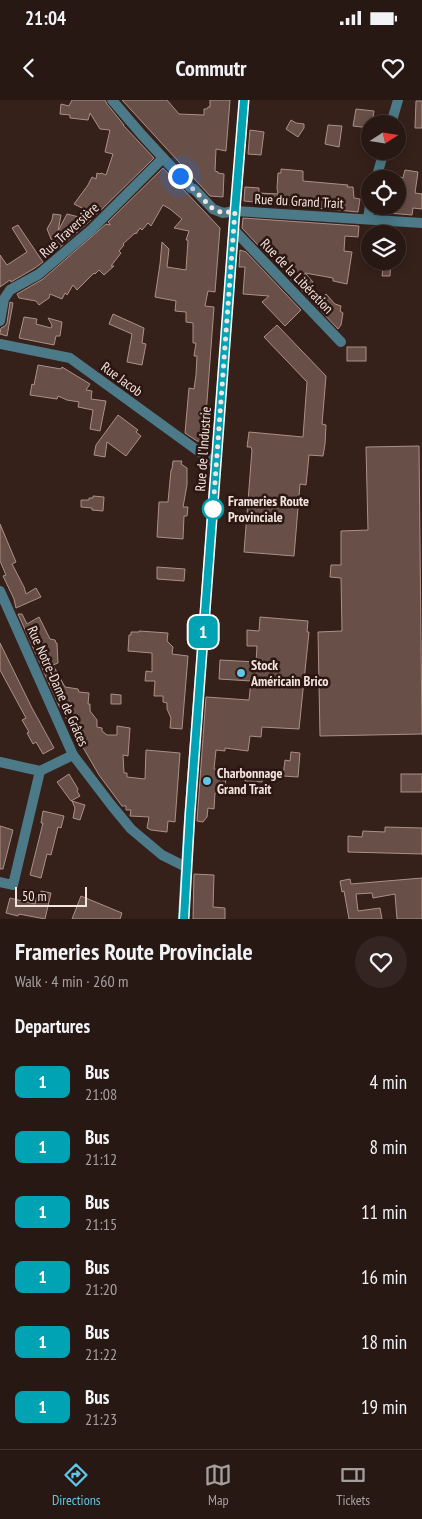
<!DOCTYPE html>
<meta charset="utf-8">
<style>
:root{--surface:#281814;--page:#342522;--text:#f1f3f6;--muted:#a5a0a0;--line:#443734;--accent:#5cc7e8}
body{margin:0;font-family:"PT Sans Narrow",sans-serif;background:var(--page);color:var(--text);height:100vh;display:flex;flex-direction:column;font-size:19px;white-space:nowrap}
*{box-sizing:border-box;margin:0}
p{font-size:16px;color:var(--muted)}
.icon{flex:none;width:28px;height:28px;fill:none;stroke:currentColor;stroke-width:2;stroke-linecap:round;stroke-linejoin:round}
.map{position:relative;height:819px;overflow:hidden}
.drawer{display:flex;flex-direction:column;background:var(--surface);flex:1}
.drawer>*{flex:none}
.badge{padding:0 10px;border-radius:8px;font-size:18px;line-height:32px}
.needle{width:32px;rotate:78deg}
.buttons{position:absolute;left:361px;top:15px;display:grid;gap:10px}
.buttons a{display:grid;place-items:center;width:45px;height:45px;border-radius:50%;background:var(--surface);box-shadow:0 2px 12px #0003,0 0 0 1px var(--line);font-size:25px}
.scale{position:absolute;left:15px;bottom:12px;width:72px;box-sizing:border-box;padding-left:5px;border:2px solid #f3e4e0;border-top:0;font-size:14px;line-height:18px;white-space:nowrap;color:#f3e4e0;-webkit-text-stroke:4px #2b1611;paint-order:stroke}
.you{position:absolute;width:25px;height:25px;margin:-12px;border:4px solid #fff;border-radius:50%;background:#1a73e8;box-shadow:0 0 0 8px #1a73e833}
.map>.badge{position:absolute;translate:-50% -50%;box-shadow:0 0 0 2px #fff}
h2{padding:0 15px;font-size:19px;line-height:45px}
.round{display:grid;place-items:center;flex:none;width:52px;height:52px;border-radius:26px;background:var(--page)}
.overview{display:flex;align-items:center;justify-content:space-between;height:85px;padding:0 15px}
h1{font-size:24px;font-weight:700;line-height:38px}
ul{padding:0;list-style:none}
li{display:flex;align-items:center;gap:15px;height:65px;padding:0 15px}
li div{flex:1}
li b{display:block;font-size:19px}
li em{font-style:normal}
li .badge{min-width:55px;font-weight:700;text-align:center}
.status{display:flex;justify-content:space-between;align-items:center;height:35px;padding:0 25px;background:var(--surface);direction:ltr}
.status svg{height:14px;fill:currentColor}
header{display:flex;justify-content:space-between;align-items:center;height:65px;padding:0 15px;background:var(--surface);font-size:22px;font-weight:700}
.menu{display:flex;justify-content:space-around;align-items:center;height:70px;border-top:1px solid var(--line);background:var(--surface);font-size:14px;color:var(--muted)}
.menu a{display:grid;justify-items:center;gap:2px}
.menu .current{color:var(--accent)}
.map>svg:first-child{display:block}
.building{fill:#684f47;stroke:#ac9088}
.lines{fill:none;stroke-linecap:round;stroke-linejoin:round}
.minor{stroke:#4c7a89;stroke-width:10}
.tertiary{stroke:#4c7a89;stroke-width:10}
.secondary{stroke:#5caac2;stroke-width:10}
.line-casing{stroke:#fff;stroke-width:11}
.line{stroke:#00a3b4;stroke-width:8}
.walk{stroke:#f3e4e0;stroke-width:5;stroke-dasharray:0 9}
.stop-dot{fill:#fff;stroke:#00a3b4;stroke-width:2.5}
.poi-dot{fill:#5cc7e8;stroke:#2b1611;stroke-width:2}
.labels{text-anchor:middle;stroke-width:5;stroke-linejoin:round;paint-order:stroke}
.street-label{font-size:14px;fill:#f3e4e0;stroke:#2b1611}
.stop-label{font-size:14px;font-weight:bold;fill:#f3e4e0;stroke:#2b1611;text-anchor:start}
.poi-label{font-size:14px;font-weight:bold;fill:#f3e4e0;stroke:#2b1611;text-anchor:start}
</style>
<div class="status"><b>21:04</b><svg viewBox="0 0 49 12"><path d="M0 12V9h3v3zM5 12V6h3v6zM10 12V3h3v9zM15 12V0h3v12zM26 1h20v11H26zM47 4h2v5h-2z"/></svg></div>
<header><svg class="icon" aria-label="back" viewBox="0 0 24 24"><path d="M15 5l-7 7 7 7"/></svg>Commutr<svg class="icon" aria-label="heart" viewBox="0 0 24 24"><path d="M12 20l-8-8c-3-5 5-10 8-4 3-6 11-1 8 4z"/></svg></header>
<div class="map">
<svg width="422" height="819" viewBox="0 0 422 819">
<rect width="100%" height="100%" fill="#36201a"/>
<g class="building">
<polygon points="72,0 105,0 107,4 124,25 123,25 154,58 96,115 74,104 88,85 92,77 96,79 97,73 100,74 101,73 106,75 113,54 105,52 110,30 100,29 90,13 88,20 70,18 70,15 60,14 61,4 69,6"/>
<polygon points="122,0 167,0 179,14 204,15 204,9 207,9 208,7 210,7 210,0 230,0 226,51 216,49 215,71 218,72 218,73 224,74 223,97 210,96"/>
<polygon points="416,1 422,1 422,28 415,28"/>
<polygon points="356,9 374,11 372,24 370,24 370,28 353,26"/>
<polygon points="291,20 296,23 304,24 304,28 298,37 286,29"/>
<polygon points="328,25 342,26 339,47 325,44"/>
<polygon points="250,30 264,32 261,55 248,54"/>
<polygon points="163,68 220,128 215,192 208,191 205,206 214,207 204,342 197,341 185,333 189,288 194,289 196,275 197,256 194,256 196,243 193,243 193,223 186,222 186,212 175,211 176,201 155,197 160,164 162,142 169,149 167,167 186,170 188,140 186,140 189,131 174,128 182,119 170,109 163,105 151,126 148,123 142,130 140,128 136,134 135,133 123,144 124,145 119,151 121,153 111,166 114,166 104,175 99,170 95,174 94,173 77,190 73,185 67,195 65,193 62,199 50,194 49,198 39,205 36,201 19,198 17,194 43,179 106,124 110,125 110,124 108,122"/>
<polygon points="281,69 303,71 303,81 348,85 347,87 353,87 354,98 360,99 358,112 244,101 245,87 259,88 259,93 278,94 277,88 278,73 281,73"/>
<polygon points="405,70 418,72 415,93 422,94 422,109 413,108 412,115 376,112 377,106 398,106 398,76 403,78"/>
<polygon points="53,114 61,115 58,131 67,114 91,120 56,151 47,129 52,120"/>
<polygon points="243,118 359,126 358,137 345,136 344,151 352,152 347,184 333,181 333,178 305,173 313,182 312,186 323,197 326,194 335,204 341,206 340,211 343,213 341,225 338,229 288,176 295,170 279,167 280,157 268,156 242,128"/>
<polygon points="18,125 43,162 35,168 11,182 10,180 0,187 0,155 7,165 27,152 12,128"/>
<polygon points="240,150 246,152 301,210 285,226 262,202 269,196 243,194 245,167 239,167"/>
<polygon points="384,161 391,162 390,176 382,176"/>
<polygon points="10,202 13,203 7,236 0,234 0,233 1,228 5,226 7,223"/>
<polygon points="113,214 144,228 142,243 146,244 142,265 127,262 132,234 109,224"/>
<polygon points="24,217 37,219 36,224 51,228 52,225 48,218 62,222 60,236 56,236 54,245 19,238"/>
<polygon points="277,225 326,276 322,324 326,325 325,344 323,356 309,355 306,385 300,384 294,456 244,452 252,350 251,347 247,347 249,332 303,337 307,282 264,237"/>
<rect x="347" y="247" width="19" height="14"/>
<polygon points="38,265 61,269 62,267 90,284 86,290 92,291 91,299 106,301 100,331 90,329 93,310 78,307 79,302 67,300 58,296 57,299 30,295 32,284 34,285"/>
<polygon points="118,315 138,330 136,332 141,336 126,356 107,342 105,357 94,355 96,345"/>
<polygon points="419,346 422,634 320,636 318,532 342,531 341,478 330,477 331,465 341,465 341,431 368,430 366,347"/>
<polygon points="173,361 182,361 181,364 187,368 187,385 183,407 188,407 187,416 184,416 183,439 157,437 159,402 168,402 171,370 172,369"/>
<polygon points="93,396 104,397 103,411 92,410 92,408 81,407 81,400 89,400 89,398 93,398"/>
<polygon points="0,424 16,462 12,464 24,487 26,494 36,488 41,497 16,508 14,499 3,476 6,475 0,461"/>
<polygon points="157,467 185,469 184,481 157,479"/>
<polygon points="18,514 22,514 27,524 39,517 50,539 55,540 56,543 57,543 58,563 53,565 65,587 78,589 79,592 89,593 88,604 90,604 90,611 97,620 97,627 102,628 102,631 107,635 117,635 117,626 130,628 128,656 123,655 124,673 127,673 127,677 145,679 146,650 180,653 175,722 168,721 167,732 151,730 147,728 149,717 130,716 131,710 126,710 126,706 122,706 99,675 59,606"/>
<polygon points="260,517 308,521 307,532 309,532 299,629 262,627 261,637 250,636 248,651 225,648 225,651 216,650 214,669 226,671 225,694 215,693 214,709 208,708 207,717 203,722 197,721 206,597 249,600 251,581 219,579 220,560 256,562 257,546 247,546 247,530 259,531"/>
<polygon points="139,531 168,533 167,541 173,547 172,554 188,556 182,629 170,628 171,618 167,609 167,603 163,602 163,596 154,596 155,581 145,581 146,571 152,572 152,553 128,551 129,535 131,535 131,532 139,532"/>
<polygon points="0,543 32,608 54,648 43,654 36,642 33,644 27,633 29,632 22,620 26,618 0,570"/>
<polygon points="111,594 121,595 121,604 111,604"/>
<polygon points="291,652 300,653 298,677 283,676 285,660 290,661"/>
<polygon points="245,672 263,674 262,682 245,681"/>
<polygon points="69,674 78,689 77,691 80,696 71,701 57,682"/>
<rect x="401" y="674" width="21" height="18"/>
<polygon points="72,701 85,705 80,720 73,718 75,708"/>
<polygon points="43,711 64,716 61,728 58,727 51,755 47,754 41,778 30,775 43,723 41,723"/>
<polygon points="0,726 13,730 3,769 0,769"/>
<polygon points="385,727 422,728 422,754 348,752 348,736 362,737 363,731 385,732"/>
<polygon points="194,774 214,775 213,807 225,808 225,819 193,819"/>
<polygon points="422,778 422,819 397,819 395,794 373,798 372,793 356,794 358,811 380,808 382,819 349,819 344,791 342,792 340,781 350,779 351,784"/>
<polygon points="41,791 51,793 45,819 19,814 18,816 6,813 10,798 35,804 36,798 39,799"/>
<polygon points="81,796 122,813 120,819 72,819"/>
</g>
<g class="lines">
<g class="minor">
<polyline points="391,24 398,0"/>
<polyline points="376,79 384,51"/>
<polyline points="368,119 370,105"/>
<polyline points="233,129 341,242"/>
<polyline points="0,221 4,199 10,190 39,174 92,129 163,58"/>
<polyline points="0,244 70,258 216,364"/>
<polyline points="0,491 73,655 112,706 131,729 162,755 186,767"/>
<polyline points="0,662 40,671 73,655"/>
<polyline points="0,782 13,785 40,671"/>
</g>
<polyline class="tertiary" points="112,0 142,35 191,88 194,89 213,109 223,113 235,111 422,123"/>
<polyline class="secondary" points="183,819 188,733 235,111 244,0"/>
</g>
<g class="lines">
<defs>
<polyline id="line" points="184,819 190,714 235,111 244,0"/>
</defs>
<use href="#line" class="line-casing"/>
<use href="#line" class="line"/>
<polyline class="walk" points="180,76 213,109 223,113 235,111 213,409"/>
</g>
<circle class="stop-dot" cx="213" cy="409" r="10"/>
<g class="poi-dot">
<circle cx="241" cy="573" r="5"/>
<circle cx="207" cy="681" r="5"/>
</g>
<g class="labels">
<g class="street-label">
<text transform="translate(299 101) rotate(3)" y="5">Rue du Grand Trait</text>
<text transform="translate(69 130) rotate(-42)" y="5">Rue Traversière</text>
<text transform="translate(297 176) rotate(46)" y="5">Rue de la Libération</text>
<text transform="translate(122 279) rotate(36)" y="5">Rue Jacob</text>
<text transform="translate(203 349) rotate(-86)" y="5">Rue de l'Industrie</text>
<text transform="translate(58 586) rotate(66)" y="5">Rue Notre-Dame de Grâces</text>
</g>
<g class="stop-label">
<text x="228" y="406">Frameries Route<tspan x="228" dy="16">Provinciale</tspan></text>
</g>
<g class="poi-label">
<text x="251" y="570">Stock<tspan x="251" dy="16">Américain Brico</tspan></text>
<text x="217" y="678">Charbonnage<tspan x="217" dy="16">Grand Trait</tspan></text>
</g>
</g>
</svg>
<div class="buttons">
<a><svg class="needle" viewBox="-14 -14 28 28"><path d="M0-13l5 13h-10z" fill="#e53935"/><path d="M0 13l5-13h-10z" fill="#a5a0a0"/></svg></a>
<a><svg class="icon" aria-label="locate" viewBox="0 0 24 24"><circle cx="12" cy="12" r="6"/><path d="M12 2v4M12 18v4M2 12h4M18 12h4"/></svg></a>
<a><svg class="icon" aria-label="layers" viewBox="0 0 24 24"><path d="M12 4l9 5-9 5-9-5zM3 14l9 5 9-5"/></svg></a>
</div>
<div class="scale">50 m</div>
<div class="you" style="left:180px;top:76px"></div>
<b class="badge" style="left:203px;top:532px;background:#00a3b4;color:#fff">1</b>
</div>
<section class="drawer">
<div class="overview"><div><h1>Frameries Route Provinciale</h1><p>Walk · 4 min · 260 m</p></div><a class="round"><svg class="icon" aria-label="heart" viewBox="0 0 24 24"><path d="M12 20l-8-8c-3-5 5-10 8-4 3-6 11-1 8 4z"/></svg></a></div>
<h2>Departures</h2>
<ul>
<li><span class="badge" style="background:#00a3b4;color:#fff">1</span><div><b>Bus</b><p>21:08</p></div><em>4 min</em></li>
<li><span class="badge" style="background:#00a3b4;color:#fff">1</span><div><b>Bus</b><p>21:12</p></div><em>8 min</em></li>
<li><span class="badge" style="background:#00a3b4;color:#fff">1</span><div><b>Bus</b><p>21:15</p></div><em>11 min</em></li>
<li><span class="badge" style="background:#00a3b4;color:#fff">1</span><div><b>Bus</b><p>21:20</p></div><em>16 min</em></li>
<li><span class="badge" style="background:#00a3b4;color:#fff">1</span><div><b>Bus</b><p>21:22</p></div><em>18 min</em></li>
<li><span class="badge" style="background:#00a3b4;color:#fff">1</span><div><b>Bus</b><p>21:23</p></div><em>19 min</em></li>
</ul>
</section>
<nav class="menu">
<a class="current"><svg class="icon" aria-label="directions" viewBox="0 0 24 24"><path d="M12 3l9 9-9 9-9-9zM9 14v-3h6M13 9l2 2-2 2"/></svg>Directions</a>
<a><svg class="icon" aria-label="map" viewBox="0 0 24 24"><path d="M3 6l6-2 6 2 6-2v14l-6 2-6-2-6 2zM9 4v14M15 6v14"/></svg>Map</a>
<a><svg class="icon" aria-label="tickets" viewBox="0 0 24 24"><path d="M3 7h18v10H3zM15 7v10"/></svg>Tickets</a>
</nav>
